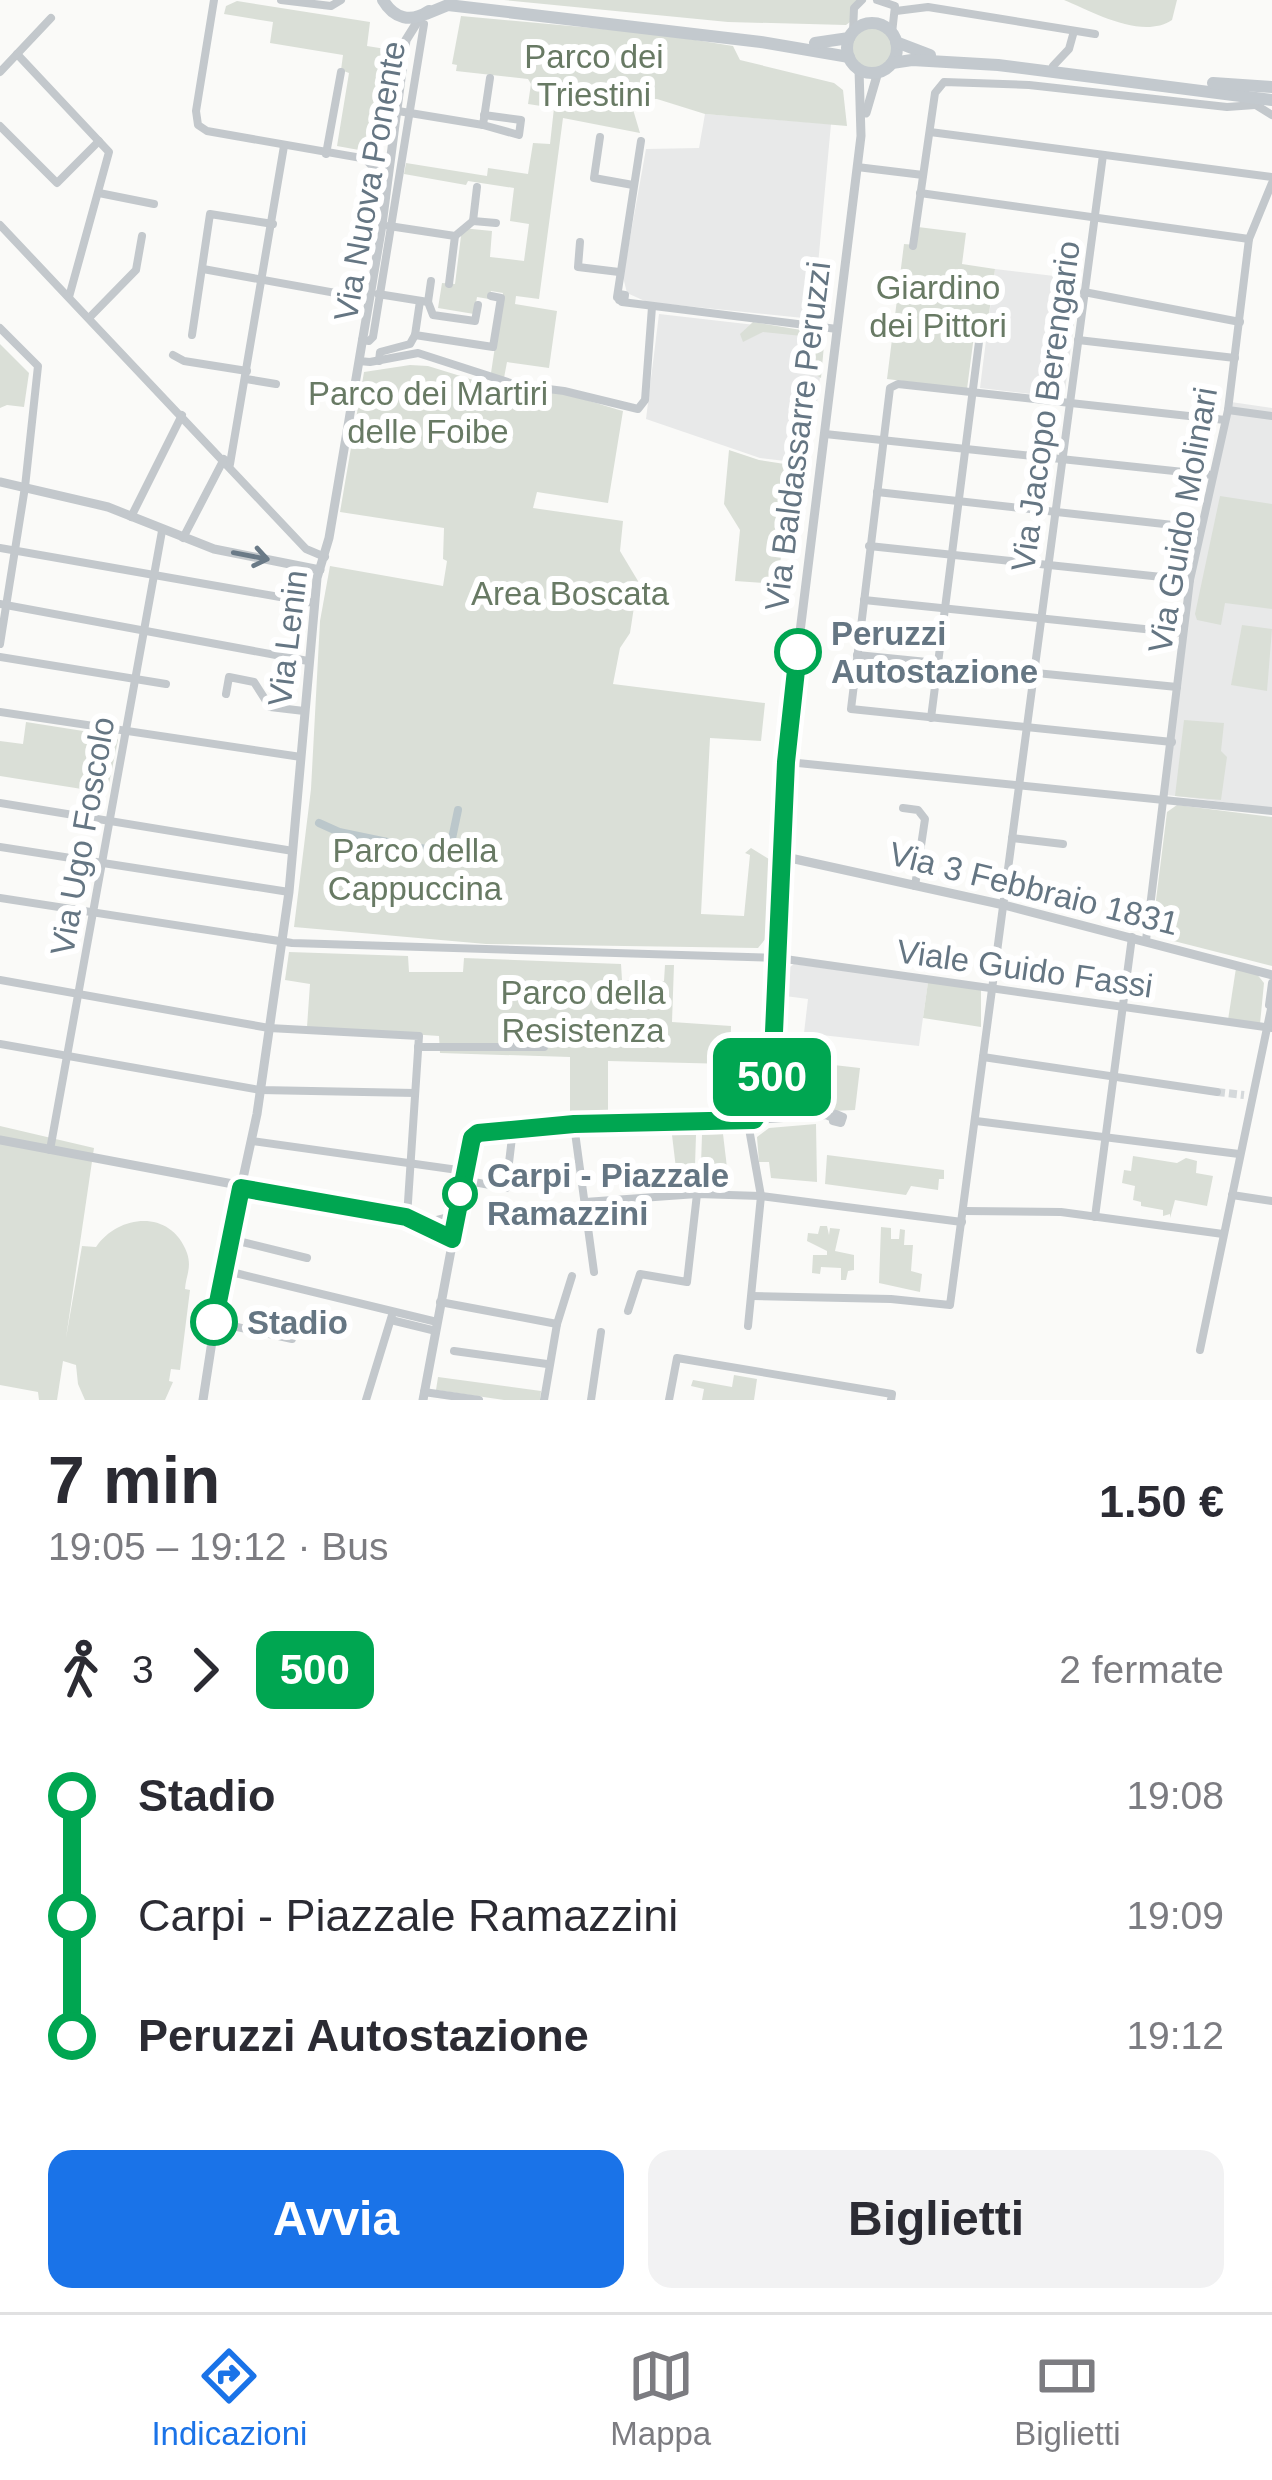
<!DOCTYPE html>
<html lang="it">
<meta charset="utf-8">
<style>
:root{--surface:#fff;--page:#f2f2f3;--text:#2b2b33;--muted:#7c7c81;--line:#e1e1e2;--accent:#1a73e8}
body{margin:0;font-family:Arial,sans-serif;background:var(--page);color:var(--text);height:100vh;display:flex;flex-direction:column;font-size:45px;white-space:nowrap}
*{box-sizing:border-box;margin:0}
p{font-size:39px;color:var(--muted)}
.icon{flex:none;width:66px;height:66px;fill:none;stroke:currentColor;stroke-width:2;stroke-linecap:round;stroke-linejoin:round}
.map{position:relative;height:1400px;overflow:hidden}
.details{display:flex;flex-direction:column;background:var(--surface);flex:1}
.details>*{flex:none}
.badge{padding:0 24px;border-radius:18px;font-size:42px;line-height:78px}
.map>.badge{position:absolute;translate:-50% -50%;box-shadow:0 0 0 6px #fff}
.legs{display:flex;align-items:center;gap:18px;height:132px;padding:0 48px;font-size:39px}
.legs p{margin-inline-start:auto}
.headline{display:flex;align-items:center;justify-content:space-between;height:204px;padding:0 48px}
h1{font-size:66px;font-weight:700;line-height:90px}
.action{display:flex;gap:24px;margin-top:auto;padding:24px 48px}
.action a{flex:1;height:138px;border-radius:24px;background:var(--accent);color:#fff;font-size:48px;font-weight:700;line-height:138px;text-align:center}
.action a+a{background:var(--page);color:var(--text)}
ul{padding:0 48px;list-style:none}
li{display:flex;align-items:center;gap:42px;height:120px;font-size:45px}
li i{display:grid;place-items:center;width:18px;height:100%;margin:0 15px;background:currentColor}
li i::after{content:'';width:30px;height:30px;margin:-15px;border:9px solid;border-radius:50%;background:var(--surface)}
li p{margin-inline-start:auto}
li:first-child i{background:linear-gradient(#0000 50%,currentColor 0)}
li:last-child i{background:linear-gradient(currentColor 50%,#0000 0)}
.dock{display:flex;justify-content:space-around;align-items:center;height:168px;border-top:3px solid var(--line);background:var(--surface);font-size:33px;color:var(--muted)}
.dock a{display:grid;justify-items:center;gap:6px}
.dock .active{color:var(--accent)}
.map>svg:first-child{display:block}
.built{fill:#e8e9e9}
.green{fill:#dadfd7}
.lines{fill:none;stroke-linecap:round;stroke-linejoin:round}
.canal{stroke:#bbc7cb;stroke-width:8}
.minor-tunnel{stroke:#d5d9db;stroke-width:8;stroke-dasharray:8 4;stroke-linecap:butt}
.minor{stroke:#c3c8cc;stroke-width:8}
.tertiary{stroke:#c3c8cc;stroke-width:9}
.primary{stroke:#c3c9ce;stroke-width:12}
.oneway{stroke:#6a7a87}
.line-1-casing{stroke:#fff;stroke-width:27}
.line-1{stroke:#00a651;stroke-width:18}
.stop-1-dot{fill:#fff;stroke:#00a651;stroke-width:6}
.labels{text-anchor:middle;stroke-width:12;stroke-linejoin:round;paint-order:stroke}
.park-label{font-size:33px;fill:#687a64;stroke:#fff}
.street-label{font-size:33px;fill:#657683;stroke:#fff}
.stop-label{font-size:33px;font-weight:bold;fill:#657683;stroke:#fff;text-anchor:start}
</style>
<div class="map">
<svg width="1272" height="1400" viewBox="0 0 1272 1400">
<rect width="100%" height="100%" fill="#fafaf8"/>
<g class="built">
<polygon points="705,114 831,124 813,319 647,302 627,293 623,277 646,149 699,148"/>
<polygon points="995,269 1080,279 1064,398 980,388"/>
<polygon points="659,314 825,333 810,464 760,458 646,419"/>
<polygon points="1231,402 1272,408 1272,808 1167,795 1186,610"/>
<polygon points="794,964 928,982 919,1046 804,1033 808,999 785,996 787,969"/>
</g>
<g class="green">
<polygon points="504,0 858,0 854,19 846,25 728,22"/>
<path d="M 1064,0 L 1177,0 L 1172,20 C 1142,40 1093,12 1064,0 Z"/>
<polygon points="237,1 370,22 367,46 398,51 386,134 380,148 370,152 337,146 349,73 341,70 343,55 270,43 273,22 224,14 226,6"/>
<polygon points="461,16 658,34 733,46 740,60 834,83 843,90 847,126 705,114 657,99 645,99 632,106 640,133 563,118 539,299 516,296 515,304 557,311 549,368 507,362 504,378 491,373 503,293 491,291 489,299 477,297 474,314 438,308 442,283 455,284 462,228 492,231 490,257 524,261 529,224 510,221 514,188 468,181 466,185 404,174 406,163 487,176 488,168 528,174 533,143 550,144 554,108 528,104 531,84 528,79 456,71 457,65 452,64"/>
<circle cx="872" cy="48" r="20"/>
<polygon points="918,227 966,233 962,264 995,269 987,329 975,328 967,389 887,379 904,244 916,245"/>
<polygon points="753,322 825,334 821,378 809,371 802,336 763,332 743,342 740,334"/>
<polygon points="0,344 29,373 24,407 7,405 0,408"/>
<path d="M 410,365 L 428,366 L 509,391 L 508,397 C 541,381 590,402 623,411 L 608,503 L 537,492 L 533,508 L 623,521 L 620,551 L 638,581 L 630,633 L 620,648 L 613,684 L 765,703 L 761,741 L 710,738 L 701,914 L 744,916 L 750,855 L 745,853 L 751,848 L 772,861 L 767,937 L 758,948 L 486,944 L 294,927 L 311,789 L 320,621 L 330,566 L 443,586 L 447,561 L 443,559 L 444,528 L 340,512 L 364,372 Z"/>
<polygon points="729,450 759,460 791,465 794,468 777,584 735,581 740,530 724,504"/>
<polygon points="1220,496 1272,504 1272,609 1225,603 1221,625 1197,620 1195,614"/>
<polygon points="1242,625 1272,629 1267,691 1231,685"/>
<polygon points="1184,720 1224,723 1221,751 1227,757 1221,800 1175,796"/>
<polygon points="26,722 115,736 118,740 107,793 0,776 0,741 23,744"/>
<polygon points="1177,805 1272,817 1272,966 1162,938 1153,924 1167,812"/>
<polygon points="289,952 408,956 409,972 463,972 464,958 621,964 622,980 664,981 665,965 674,965 672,1022 731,1026 730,1064 608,1061 608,1121 570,1121 570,1057 440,1053 439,1036 307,1027 310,984 285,980"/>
<polygon points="1236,968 1256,973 1264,983 1260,1024 1228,1020"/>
<polygon points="928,982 981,990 981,1027 923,1018"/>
<polygon points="783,1038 827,1040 825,1064 860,1068 855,1110 766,1114 780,1086"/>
<polygon points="816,1124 817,1182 771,1178 769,1162 759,1162 757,1137 769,1128"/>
<path d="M 0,1126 L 94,1148 L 66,1338 L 82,1246 L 96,1247 C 119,1214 171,1209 187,1253 C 192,1268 186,1275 185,1289 L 190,1290 L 180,1370 L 171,1369 L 169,1381 L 173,1382 L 165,1400 L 85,1400 L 78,1384 L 76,1365 L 63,1361 L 57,1400 L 39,1400 L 38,1392 L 0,1385 Z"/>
<polygon points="723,1134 728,1176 711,1176 701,1164 702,1135"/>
<polygon points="672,1135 696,1135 695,1166 701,1173 677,1177"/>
<polygon points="827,1155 944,1170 944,1179 939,1179 938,1190 911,1186 906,1195 825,1184"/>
<polygon points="1133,1156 1177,1163 1186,1158 1197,1161 1196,1173 1213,1176 1207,1206 1175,1200 1170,1218 1170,1214 1163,1216 1163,1210 1141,1206 1141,1202 1133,1200 1135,1186 1122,1183 1124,1170 1131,1171"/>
<polygon points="820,1226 827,1226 829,1235 830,1228 840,1229 835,1251 854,1255 854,1270 848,1271 846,1280 841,1280 841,1268 821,1267 820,1274 812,1273 813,1255 827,1255 827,1251 807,1241 808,1233 818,1234"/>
<polygon points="881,1227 891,1228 891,1239 899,1239 900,1229 905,1230 904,1245 913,1245 911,1271 922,1274 920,1292 879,1283"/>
<polygon points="734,1375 757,1379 754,1400 702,1400 704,1389 691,1386 693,1380 732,1387"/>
<polygon points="438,1377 541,1391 540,1400 504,1400 436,1390"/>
</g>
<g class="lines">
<g class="canal">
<polyline points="319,823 339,832 397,844"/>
<polyline points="409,846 449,853 458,810"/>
</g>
<polyline class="minor-tunnel" points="1217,1092 1244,1095"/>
<g class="minor">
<polyline points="214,0 196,111 198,125 207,131 390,163"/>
<polyline points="281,0 331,6 341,0"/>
<polyline points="877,0 895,6 892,33"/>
<polyline points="896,11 928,7 1095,34"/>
<polyline points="853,32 854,8 862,0"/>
<polyline points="17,54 109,152 69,297"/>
<polyline points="1053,66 1069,49 1074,31"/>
<polyline points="0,72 51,18"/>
<polyline points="1251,102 1272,115"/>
<polyline points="398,111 483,125 490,78"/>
<polyline points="483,125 519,135 521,120 484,115"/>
<polyline points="0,126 57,183 99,141"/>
<polyline points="930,132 1272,177"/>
<polyline points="600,137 594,178 633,185"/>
<polyline points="326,154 341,72"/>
<polyline points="367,161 377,171 386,194"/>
<polyline points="857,167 923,175"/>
<polyline points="99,193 154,204"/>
<polyline points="920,193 1249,239"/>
<polyline points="473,221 496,223"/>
<polyline points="0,225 306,549 325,557"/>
<polyline points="389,226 455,236 473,221 477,187"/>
<polyline points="580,242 578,267 619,272"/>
<polyline points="913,246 935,93 944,82 1029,85 1227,107 1255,105"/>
<polyline points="203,269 369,299"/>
<polyline points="449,284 455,236"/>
<polyline points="1084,292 1240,322"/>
<polyline points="378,294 428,302 433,315 475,321 478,305"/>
<polygon points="619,294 625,295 624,301 619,300"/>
<polyline points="617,297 641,141"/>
<polyline points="420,301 415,335 493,347 501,298 491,296"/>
<polyline points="428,302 431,281"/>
<polyline points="622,302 837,329"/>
<polyline points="89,318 136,270 142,236"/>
<polyline points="0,328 38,366 25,487 0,644"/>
<polyline points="192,335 210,214 273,224"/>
<polyline points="362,340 369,341 373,337 424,24"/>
<polyline points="1078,340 1235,358"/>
<polyline points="173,355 184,361 247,371"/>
<polyline points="359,361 370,362 418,353 517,385 564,391 638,409 645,400 652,307"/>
<polyline points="379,361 380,352 410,344 415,335"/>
<polyline points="246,379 276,384"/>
<polyline points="1228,410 1272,416"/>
<polyline points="825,434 1212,475"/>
<polyline points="230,464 284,146"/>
<polyline points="877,492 1200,528"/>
<polyline points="131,517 182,415"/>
<polyline points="183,538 224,459"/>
<polyline points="869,546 1190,580"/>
<polyline points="0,548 314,603"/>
<polyline points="864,600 1183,633"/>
<polyline points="0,604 308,661"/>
<polyline points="857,655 1177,687"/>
<polyline points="0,657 166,684"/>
<polyline points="226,694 229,677 254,682 270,707 304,711"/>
<polyline points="0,712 301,757"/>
<polyline points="931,718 980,334"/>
<polyline points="1172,742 851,709 890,388 898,384 1225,420"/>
<polyline points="788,762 1272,811"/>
<polyline points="0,803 293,851"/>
<polyline points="903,808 918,810 925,819 915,886"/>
<polyline points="1012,838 1063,844"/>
<polyline points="0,847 289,892"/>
<polyline points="0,898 292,943 778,958 1272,1028"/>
<polyline points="1146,940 1190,580 1228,410 1249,239 1272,183"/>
<polyline points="0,980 269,1028 419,1036 407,1217"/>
<polyline points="1269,1005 1272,983"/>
<polyline points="0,1044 260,1090 415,1093"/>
<polyline points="418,1047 544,1047"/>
<polyline points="983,1057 1217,1092"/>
<polygon points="836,1114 843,1117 841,1123 833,1121"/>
<polyline points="754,1120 826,1115 833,1118"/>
<polyline points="976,1121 1239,1154"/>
<polyline points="574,1125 594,1272"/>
<polyline points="252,1141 465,1171"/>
<polyline points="50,1150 162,531"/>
<polyline points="463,1180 506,1188 513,1129"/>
<polyline points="1232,1195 1272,1201"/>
<polyline points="585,1202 697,1194 761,1196 962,1222"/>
<polyline points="965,1211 1061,1212 1223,1234"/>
<polyline points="1095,1217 1132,937"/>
<polyline points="425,1223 449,1217 457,1208"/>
<polyline points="230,1239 307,1258"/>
<polyline points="223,1270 437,1322"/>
<polyline points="752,1296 891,1299 950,1305 1103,155"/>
<polyline points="440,1302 557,1324"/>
<polyline points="628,1311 640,1274 687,1282 697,1194"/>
<polyline points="391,1320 436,1331"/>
<polyline points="214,1322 292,1339"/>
<polyline points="748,1326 761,1196 748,1123"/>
<polyline points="1200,1350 1272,1004"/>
<polyline points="454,1351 547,1364"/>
<polyline points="424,1392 479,1400"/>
<polyline points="366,1400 393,1312"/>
<polyline points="544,1400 557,1324 572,1276"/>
<polyline points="591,1400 601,1332"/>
<polyline points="669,1400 677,1358 892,1394 891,1400"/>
</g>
<g class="tertiary">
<polyline points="866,113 878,72"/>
<polyline points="0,482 108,507 214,549 320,570"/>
<polyline points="781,856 1004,905 1272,975"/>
<polyline points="0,1140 407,1217 452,1239"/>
<polyline points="203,1400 223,1270 257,1114 289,892 317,578 329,538 382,225 406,40 421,16"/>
<path d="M 423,1400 L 472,1138 C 502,1117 700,1123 748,1123 L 765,1104 L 772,1077 L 792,697 L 861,136 L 859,69"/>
</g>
<g class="primary">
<path d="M 383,0 C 394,19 411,23 429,11"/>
<polyline points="426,14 448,5 761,42 849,57"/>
<circle cx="872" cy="48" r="25"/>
<polyline points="896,42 930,55"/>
<polyline points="815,43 849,38"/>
<polyline points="892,63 912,60 998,65 1272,100"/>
<polyline points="1213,83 1272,87"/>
</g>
</g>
<defs><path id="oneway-shaft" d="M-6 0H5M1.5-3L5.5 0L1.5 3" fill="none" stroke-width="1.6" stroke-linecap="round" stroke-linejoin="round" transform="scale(3)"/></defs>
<use class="oneway" href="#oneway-shaft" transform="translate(251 556) rotate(11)"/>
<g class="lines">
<defs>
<polyline id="line-1" points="214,1322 241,1188 406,1217 452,1239 472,1138 478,1133 574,1124 754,1120 765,1104 772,1077 786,762 798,652"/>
</defs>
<use href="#line-1" class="line-1-casing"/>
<use href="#line-1" class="line-1"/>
</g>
<g class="stop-1-dot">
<circle cx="798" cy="652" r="21"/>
<circle cx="460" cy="1194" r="15"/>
<circle cx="214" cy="1322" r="21"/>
</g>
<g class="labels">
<g class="park-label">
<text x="594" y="68">Parco dei<tspan x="594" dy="38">Triestini</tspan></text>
<text x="938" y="299">Giardino<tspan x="938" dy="38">dei Pittori</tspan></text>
<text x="428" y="405">Parco dei Martiri<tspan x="428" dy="38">delle Foibe</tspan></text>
<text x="570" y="605">Area Boscata</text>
<text x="415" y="862">Parco della<tspan x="415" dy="38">Cappuccina</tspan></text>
<text x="583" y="1004">Parco della<tspan x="583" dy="38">Resistenza</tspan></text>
</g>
<g class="street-label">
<text transform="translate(369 181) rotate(-80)" y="12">Via Nuova Ponente</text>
<text transform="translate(1045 406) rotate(-82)" y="12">Via Jacopo Berengario</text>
<text transform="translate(797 436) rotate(-83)" y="12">Via Baldassarre Peruzzi</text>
<text transform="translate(1182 520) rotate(-80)" y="12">Via Guido Molinari</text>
<text transform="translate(287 638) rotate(-83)" y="12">Via Lenin</text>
<text transform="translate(82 836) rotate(-80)" y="12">Via Ugo Foscolo</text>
<text transform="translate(1034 888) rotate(14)" y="12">Via 3 Febbraio 1831</text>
<text transform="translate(1025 968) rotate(8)" y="12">Viale Guido Fassi</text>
</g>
<g class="stop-label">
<text x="831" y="645">Peruzzi<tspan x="831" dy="38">Autostazione</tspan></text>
<text x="487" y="1187">Carpi - Piazzale<tspan x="487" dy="38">Ramazzini</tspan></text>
<text x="247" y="1334">Stadio</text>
</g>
</g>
</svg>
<b class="badge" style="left:772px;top:1077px;background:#00a651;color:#fff">500</b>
</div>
<section class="details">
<div class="headline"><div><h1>7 min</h1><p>19:05 – 19:12 · Bus</p></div><b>1.50 €</b></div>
<div class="legs"><svg class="icon" aria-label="walk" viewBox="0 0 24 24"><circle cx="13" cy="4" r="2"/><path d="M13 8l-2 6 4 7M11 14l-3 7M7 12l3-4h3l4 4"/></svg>3<svg class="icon" aria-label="forward" viewBox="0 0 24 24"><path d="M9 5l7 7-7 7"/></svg><b class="badge" style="background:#00a651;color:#fff">500</b><p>2 fermate</p></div>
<ul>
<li><i style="color:#00a651"></i><b>Stadio</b><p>19:08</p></li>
<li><i style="color:#00a651"></i><span>Carpi - Piazzale Ramazzini</span><p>19:09</p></li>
<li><i style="color:#00a651"></i><b>Peruzzi Autostazione</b><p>19:12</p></li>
</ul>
<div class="action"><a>Avvia</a><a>Biglietti</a></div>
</section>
<nav class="dock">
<a class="active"><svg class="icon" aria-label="directions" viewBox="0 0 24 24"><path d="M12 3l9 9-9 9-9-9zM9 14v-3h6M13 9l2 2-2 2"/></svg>Indicazioni</a>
<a><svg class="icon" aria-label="map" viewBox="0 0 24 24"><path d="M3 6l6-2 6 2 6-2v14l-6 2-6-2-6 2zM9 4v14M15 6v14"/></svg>Mappa</a>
<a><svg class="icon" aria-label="tickets" viewBox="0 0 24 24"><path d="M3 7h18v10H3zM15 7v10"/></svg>Biglietti</a>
</nav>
